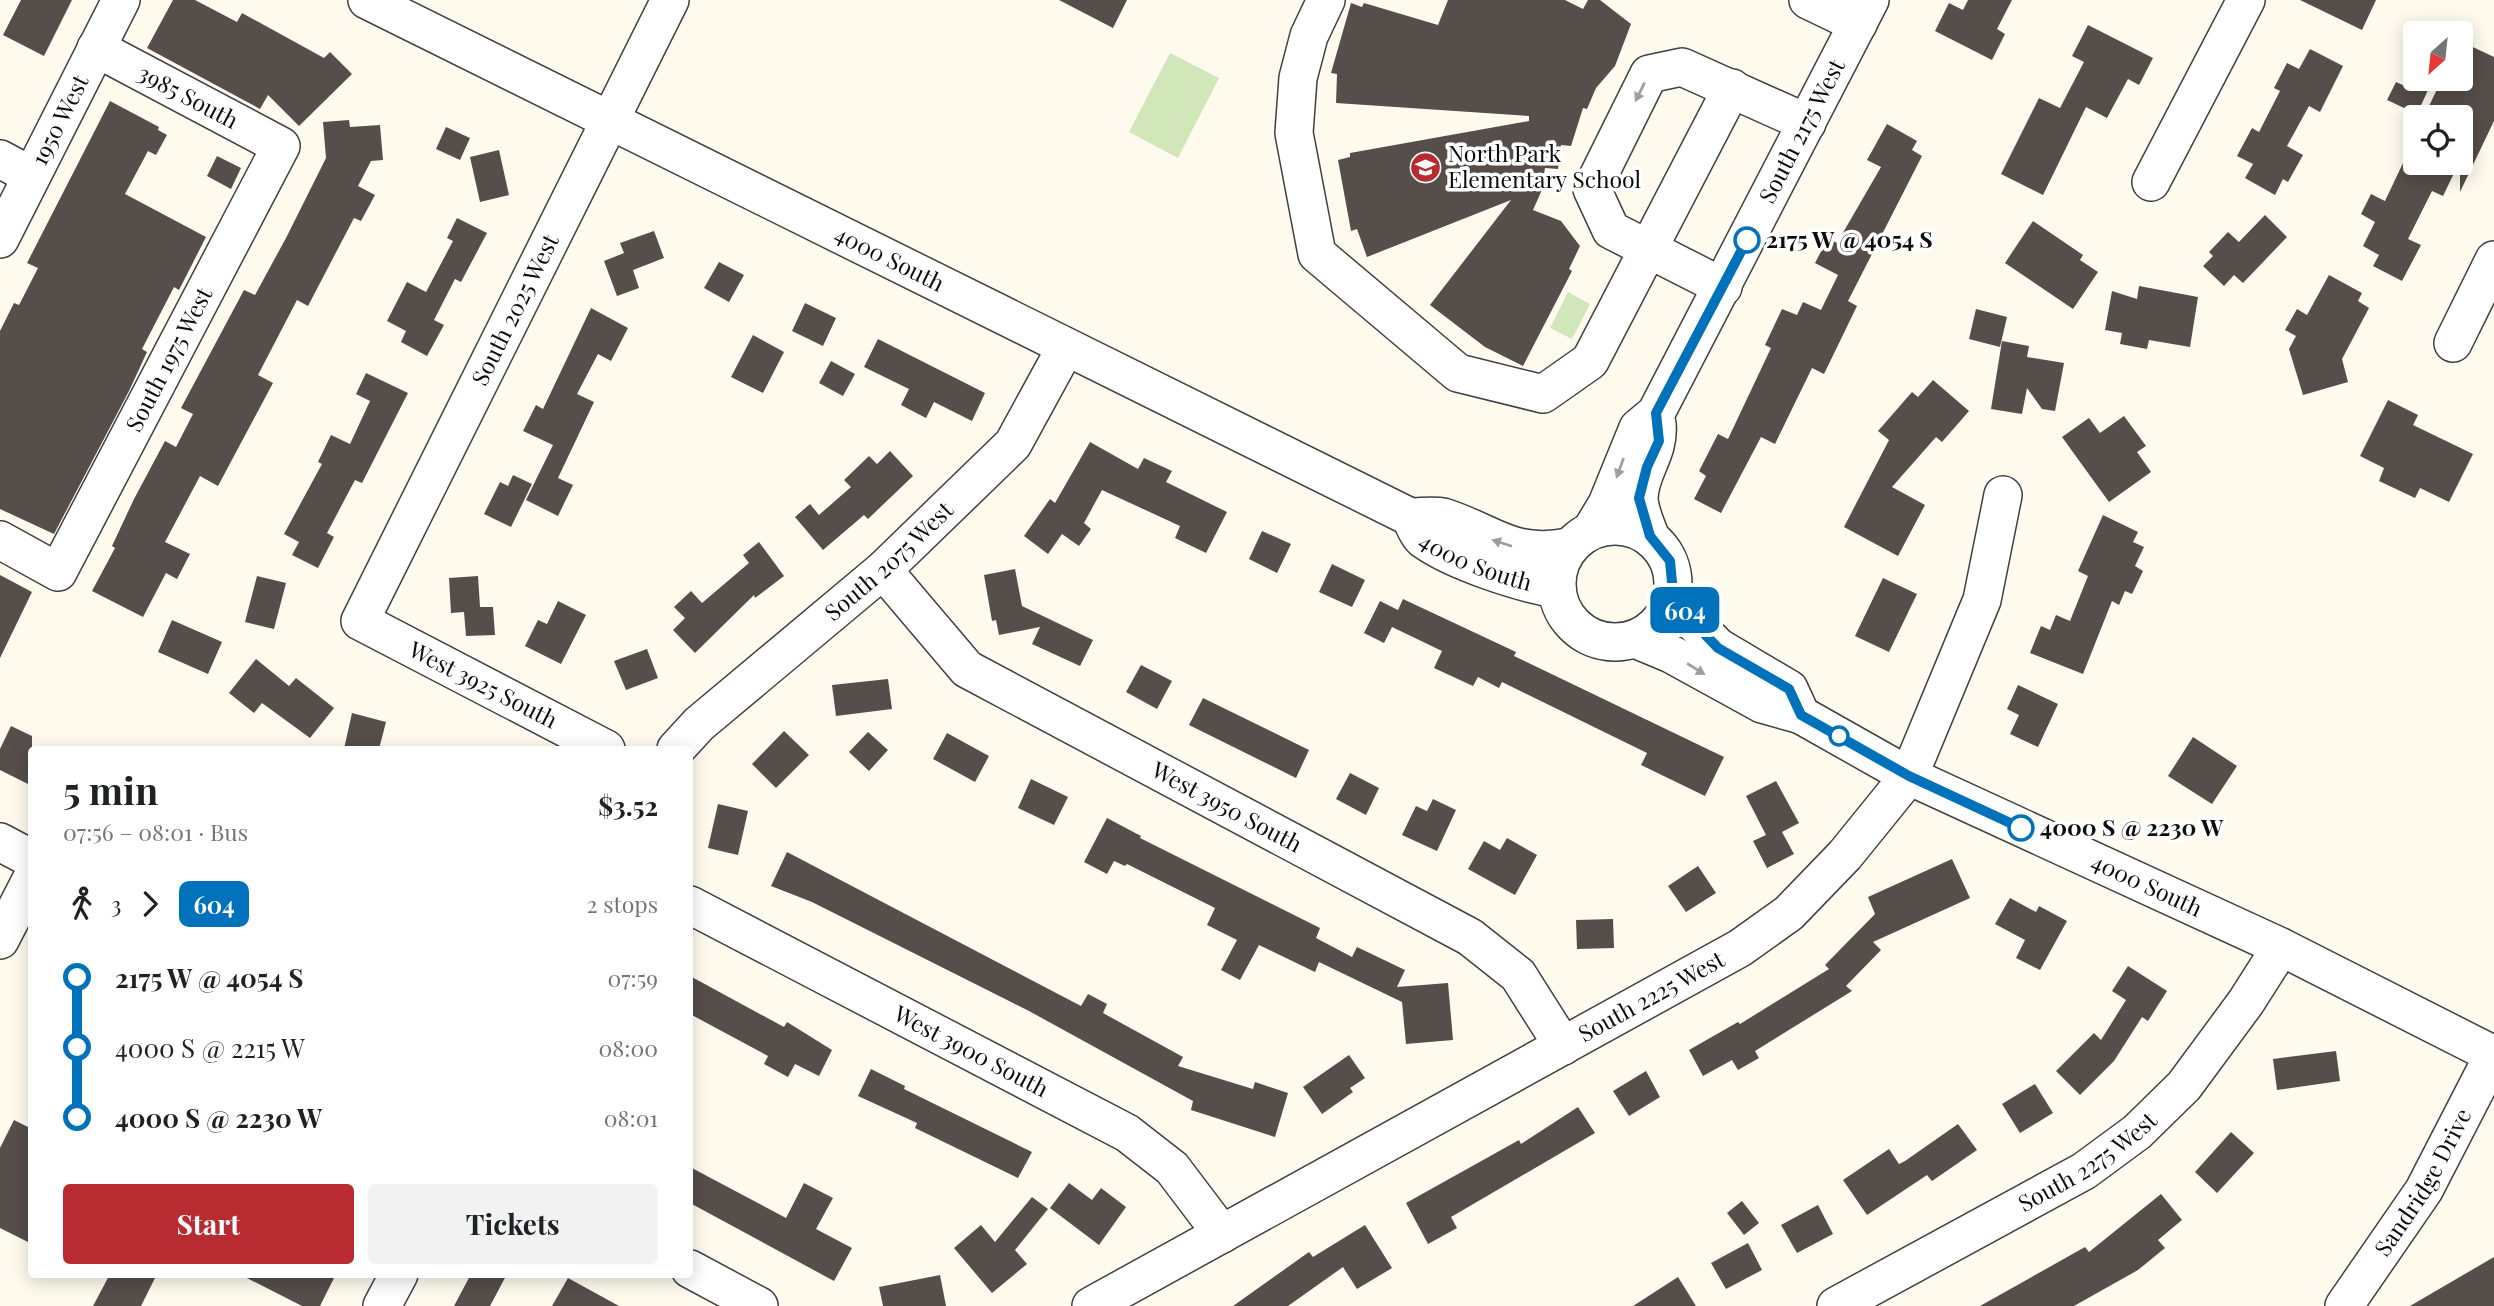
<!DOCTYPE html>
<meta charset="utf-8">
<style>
:root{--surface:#fff;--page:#f2f2f2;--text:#202124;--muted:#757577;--accent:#b72b31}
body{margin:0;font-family:"Playfair Display",serif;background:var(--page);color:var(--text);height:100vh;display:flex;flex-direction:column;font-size:26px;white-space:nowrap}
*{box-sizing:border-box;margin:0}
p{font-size:23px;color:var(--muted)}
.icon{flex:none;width:38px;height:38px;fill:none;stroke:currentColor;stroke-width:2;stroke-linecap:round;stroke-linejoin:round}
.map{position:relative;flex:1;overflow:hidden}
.sheet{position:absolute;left:28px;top:746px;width:665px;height:532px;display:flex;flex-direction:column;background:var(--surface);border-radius:7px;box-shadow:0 4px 18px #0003}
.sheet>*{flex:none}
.badge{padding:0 14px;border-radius:10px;font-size:24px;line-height:46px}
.needle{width:46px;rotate:207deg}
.tools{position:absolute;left:2403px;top:21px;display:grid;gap:14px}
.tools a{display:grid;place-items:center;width:70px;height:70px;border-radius:7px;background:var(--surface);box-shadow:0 4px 18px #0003;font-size:35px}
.map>.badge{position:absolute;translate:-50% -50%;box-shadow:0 0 0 4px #fff}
.legs{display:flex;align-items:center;gap:10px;height:77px;padding:0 35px;font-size:23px}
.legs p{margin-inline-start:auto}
.headline{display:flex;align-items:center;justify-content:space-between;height:119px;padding:0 35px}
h1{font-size:38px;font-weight:700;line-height:52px}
.action{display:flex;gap:14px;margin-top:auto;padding:14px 35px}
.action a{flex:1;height:80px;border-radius:7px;background:var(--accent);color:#fff;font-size:28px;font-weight:700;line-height:80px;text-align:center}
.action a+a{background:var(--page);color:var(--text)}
ul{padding:0 35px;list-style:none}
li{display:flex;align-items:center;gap:24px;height:70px;font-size:26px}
li i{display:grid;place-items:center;width:10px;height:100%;margin:0 9px;background:currentColor}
li i::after{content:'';width:18px;height:18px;margin:-9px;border:5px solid;border-radius:50%;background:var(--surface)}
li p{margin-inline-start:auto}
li:first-child i{background:linear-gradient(#0000 50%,currentColor 0)}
li:last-child i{background:linear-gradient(currentColor 50%,#0000 0)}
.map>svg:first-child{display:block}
.park{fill:#d1e7b9}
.building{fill:#554e4a}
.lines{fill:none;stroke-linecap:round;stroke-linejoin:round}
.minor-casing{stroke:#404040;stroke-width:40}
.minor{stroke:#fff;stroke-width:37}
.oneway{fill:#9e9e9e}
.line-1-casing{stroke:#fff;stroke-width:16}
.line-1{stroke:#0072bc;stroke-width:10}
.stop-1-dot{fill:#fff;stroke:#0072bc;stroke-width:3.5}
.labels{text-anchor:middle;stroke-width:7;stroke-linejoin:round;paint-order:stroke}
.street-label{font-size:23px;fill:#0d0d0d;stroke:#fff}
.poi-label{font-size:23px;fill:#0d0d0d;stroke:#fff;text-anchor:start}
.stop-label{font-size:23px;font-weight:bold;fill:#0d0d0d;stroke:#fff;text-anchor:start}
</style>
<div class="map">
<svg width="2494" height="1306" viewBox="0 0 2494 1306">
<rect width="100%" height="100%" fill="#fefbee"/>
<g class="park">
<polygon points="1170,53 1219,78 1178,158 1129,132"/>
<polygon points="1568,292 1590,304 1572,339 1550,328"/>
</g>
<g class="building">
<polygon points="21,0 72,0 44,56 3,35"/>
<polygon points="173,0 195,0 237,22 242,13 324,58 330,52 352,74 299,126 268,95 260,109 147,48"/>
<polygon points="1059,0 1127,0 1113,28"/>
<polygon points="1448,0 1565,0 1583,9 1588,0 1600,0 1631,24 1615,66 1596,88 1587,109 1583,108 1571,146 1561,145 1558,169 1545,168 1541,192 1533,210 1561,221 1580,246 1569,269 1572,271 1523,366 1485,347 1430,305 1511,200 1367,257 1357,229 1351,231 1338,160 1350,157 1350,153 1529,121 1529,116 1336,103 1337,74 1331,73 1351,3 1362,7 1364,3 1438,25"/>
<polygon points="1968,0 2012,0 1997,29 2005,34 1992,60 1935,31 1949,3 1963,10"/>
<polygon points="2300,0 2376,0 2362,30"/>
<polygon points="2088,25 2153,58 2139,85 2128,79 2107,118 2086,107 2043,195 2001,174 2039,98 2060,108 2084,62 2072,56"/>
<polygon points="2460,41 2494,57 2494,121 2460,192 2460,117 2429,106 2442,79 2460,79"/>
<polygon points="2310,49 2343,66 2320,112 2309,106 2287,146 2303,155 2288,182 2283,179 2275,195 2245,178 2253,164 2237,156 2252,128 2259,132 2280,91 2274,88 2287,63 2299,69"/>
<polygon points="2396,82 2407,87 2410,82 2428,90 2417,114 2387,100"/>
<polygon points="110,101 159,127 158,130 167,135 156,155 148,151 125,194 206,237 179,290 174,287 142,349 147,352 129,391 54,534 0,509 0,331 14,303 19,305 38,268 27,263"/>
<polygon points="349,120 350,127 380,125 383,160 371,161 358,186 375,195 361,221 354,218 308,306 297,300 258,375 273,383 218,486 200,476 165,542 190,554 177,579 166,573 143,617 92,591 115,548 112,546 134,499 165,441 176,447 193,414 181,408 244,290 255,295 286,238 326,158 323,122"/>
<polygon points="1887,124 1917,141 1912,150 1922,156 1848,301 1857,306 1824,374 1812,368 1775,444 1761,437 1721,513 1694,499 1706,476 1699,471 1718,434 1728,439 1771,348 1765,345 1782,309 1797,315 1803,302 1821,310 1838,275 1815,263 1828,238 1837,243 1881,167 1867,160"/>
<polygon points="446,127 470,138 460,160 436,149"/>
<polygon points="499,150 509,195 480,202 470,157"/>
<polygon points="217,156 241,168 231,189 207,176"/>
<polygon points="2403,163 2459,163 2443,196 2432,191 2408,239 2421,245 2402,281 2373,266 2379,255 2363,246 2375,222 2361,214 2371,194 2385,201"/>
<polygon points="2265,215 2287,237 2243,283 2234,275 2224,286 2203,266 2213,256 2209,252 2228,232 2239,242"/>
<polygon points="457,218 487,233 461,282 455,279 434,320 444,325 427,356 401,342 406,331 387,321 407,282 426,292 453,241 447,238"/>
<polygon points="2033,221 2083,255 2080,260 2098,272 2073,309 2005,263"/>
<polygon points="654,231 664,258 633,270 639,288 617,296 604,261 624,253 620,243"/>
<polygon points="719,262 744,275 729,302 704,288"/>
<polygon points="2329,275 2362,293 2358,301 2369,308 2342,359 2348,382 2303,395 2289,349 2296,336 2285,330 2297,309 2307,315"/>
<polygon points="2139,286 2198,297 2190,347 2149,340 2147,349 2120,344 2122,333 2105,330 2112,291 2137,299"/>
<polygon points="805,303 836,318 823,346 792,331"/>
<polygon points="591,308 628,328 611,361 598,354 577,394 594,402 558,478 573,485 558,516 526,500 553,445 523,431 536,405 543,409"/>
<polygon points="1976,309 2007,317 2000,347 1969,339"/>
<polygon points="753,335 784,352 763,393 731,377"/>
<polygon points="878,339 985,393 972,421 934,402 926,418 901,405 909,389 864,367"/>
<polygon points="2002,341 2029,346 2027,357 2064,363 2055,411 2042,409 2027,388 2022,414 1991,409"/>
<polygon points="831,361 855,374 843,396 819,383"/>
<polygon points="366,373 408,393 362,483 355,480 327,533 334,537 318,568 292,555 299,542 284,534 322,464 318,462 331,435 350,444 370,401 356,394"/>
<polygon points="1933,380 1969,411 1942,442 1936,437 1892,487 1925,505 1898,556 1844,527 1889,440 1878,431 1912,392 1918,397"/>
<polygon points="2388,400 2418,415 2413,425 2473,454 2449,502 2420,488 2415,498 2379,481 2384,468 2360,456"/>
<polygon points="2124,416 2146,446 2137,452 2151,472 2109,502 2062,437 2089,418 2100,433"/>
<polygon points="1090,442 1138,469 1144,458 1172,471 1166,482 1227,512 1206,553 1175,538 1180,526 1102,490 1084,523 1091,529 1079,546 1062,534 1048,554 1024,536 1050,499 1055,503"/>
<polygon points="890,451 913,476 868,519 864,515 823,550 795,517 810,504 819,515 851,487 844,480 869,456 877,464"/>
<polygon points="513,475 532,484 511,527 484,514 500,482 508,486"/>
<polygon points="2103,515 2138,532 2133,542 2144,547 2135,566 2143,571 2132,594 2125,591 2119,605 2112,601 2083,674 2030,653 2041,626 2050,630 2056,615 2070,621 2088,576 2078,571"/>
<polygon points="1262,531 1291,544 1277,573 1249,559"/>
<polygon points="759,542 784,576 755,598 754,595 695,653 673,630 685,618 674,607 691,591 702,603 749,563 743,555"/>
<polygon points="1332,564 1365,580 1352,607 1319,592"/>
<polygon points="1015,569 1022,606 1093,640 1080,666 1032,644 1040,627 999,635 996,620 992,621 984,575"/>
<polygon points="0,575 32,592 0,658"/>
<polygon points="257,576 286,583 274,629 245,622"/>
<polygon points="478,576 480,607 493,607 495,635 466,636 464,612 451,613 449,578"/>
<polygon points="1883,578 1917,594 1889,652 1855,636"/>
<polygon points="1403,599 1516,652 1514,656 1724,757 1705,796 1641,765 1647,753 1502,682 1499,688 1478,677 1473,686 1434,668 1442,651 1392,627 1384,643 1364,633 1380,601 1398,610"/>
<polygon points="558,601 586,615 561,664 525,646 538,620 547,624"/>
<polygon points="172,620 222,642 208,674 158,652"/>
<polygon points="647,649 658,678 626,690 614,661"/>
<polygon points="256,659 289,686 296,678 334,708 310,738 262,703 254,713 229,693"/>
<polygon points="1141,665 1172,681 1157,709 1126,692"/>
<polygon points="888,679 892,709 836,716 832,685"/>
<polygon points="2018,685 2058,704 2038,747 2010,734 2019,715 2007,709"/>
<polygon points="1203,698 1309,750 1296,778 1189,725"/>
<polygon points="352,713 386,722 379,749 344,749"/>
<polygon points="11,726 32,736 32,786 0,770 0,749"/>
<polygon points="784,731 809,755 776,788 752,764"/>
<polygon points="868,732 888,750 869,771 849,752"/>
<polygon points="947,733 989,756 975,782 933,759"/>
<polygon points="2193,737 2237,766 2212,804 2168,776"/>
<polygon points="1350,773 1379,788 1366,815 1336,799"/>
<polygon points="1031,779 1068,797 1054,825 1018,808"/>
<polygon points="1776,781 1799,823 1782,832 1794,854 1767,868 1753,841 1766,835 1746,796"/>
<polygon points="1433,799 1456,810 1437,851 1402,835 1416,806 1427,811"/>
<polygon points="718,804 748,811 738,855 708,848"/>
<polygon points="1107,818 1141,836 1140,838 1320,928 1316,938 1352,957 1357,947 1405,970 1397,987 1448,983 1453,1040 1406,1044 1402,1002 1319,962 1315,972 1259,945 1240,980 1221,970 1237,940 1207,925 1215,908 1127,864 1125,866 1114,861 1107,874 1084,862"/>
<polygon points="1507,838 1537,855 1515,895 1468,869 1484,841 1500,850"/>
<polygon points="787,852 1081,1006 1088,994 1107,1004 1103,1013 1183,1057 1178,1066 1253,1089 1255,1082 1288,1093 1275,1137 1191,1110 1193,1101 1029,1011 812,902 771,886"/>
<polygon points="1952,859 1970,898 1873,942 1881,950 1846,986 1852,991 1755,1051 1759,1058 1738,1070 1732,1060 1703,1076 1689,1050 1738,1022 1740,1024 1829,969 1825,965 1875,914 1868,897"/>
<polygon points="1698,866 1716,893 1686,912 1668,886"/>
<polygon points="2010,898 2036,912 2039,906 2067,921 2040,970 2016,958 2025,940 1995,924"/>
<polygon points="1613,919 1614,948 1577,949 1576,920"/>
<polygon points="2128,966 2167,991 2148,1021 2142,1017 2114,1061 2080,1095 2056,1071 2094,1033 2101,1040 2126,1000 2112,991"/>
<polygon points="690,976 784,1027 787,1022 832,1050 819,1076 795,1064 788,1077 764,1064 768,1056 690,1014"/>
<polygon points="2336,1051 2340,1081 2277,1090 2273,1059"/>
<polygon points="1349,1055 1365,1078 1350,1088 1353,1092 1322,1114 1303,1087"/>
<polygon points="871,1069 905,1086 904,1089 1032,1152 1018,1178 915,1128 917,1123 858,1096"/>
<polygon points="1646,1071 1660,1097 1629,1116 1613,1091"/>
<polygon points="2035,1084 2053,1113 2020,1133 2002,1104"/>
<polygon points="1578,1107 1595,1133 1451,1217 1457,1228 1428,1244 1406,1203 1519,1140 1521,1144"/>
<polygon points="14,1120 32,1129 32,1244 0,1228 0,1148"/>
<polygon points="1958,1124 1977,1150 1932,1181 1927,1175 1867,1215 1843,1180 1889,1149 1899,1164 1905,1161"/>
<polygon points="2231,1132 2254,1153 2217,1193 2195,1172"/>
<polygon points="690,1167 786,1218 804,1183 833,1198 816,1229 852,1248 834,1281 690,1203"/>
<polygon points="1069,1183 1092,1200 1101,1188 1126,1207 1099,1245 1050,1208"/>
<polygon points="2161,1194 2182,1220 2158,1240 2165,1248 2138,1270 2074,1306 1980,1306 2085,1247 2089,1252"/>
<polygon points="1032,1197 1048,1209 1015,1250 1027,1264 992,1293 954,1248 981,1225 995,1242"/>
<polygon points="1742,1201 1759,1223 1744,1235 1727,1213"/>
<polygon points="1818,1205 1833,1234 1797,1253 1781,1225"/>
<polygon points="1365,1225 1392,1268 1357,1289 1343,1267 1288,1306 1233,1306 1309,1252 1313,1257"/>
<polygon points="1748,1243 1762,1270 1726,1289 1711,1263"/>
<polygon points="2494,1257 2494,1306 2410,1306"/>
<polygon points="110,1274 157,1274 141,1306 93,1306"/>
<polygon points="239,1274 336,1274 320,1306 302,1306"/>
<polygon points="471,1274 507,1274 490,1306 454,1306"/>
<polygon points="940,1275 946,1306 883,1306 879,1287"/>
<polygon points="1678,1277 1696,1306 1633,1306"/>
<polygon points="568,1278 619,1306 552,1306"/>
</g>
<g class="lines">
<defs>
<g id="minor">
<path id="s1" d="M 367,0 L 1410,517 C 1421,517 1434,515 1443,517 C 1494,533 1510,558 1569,547"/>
<polyline points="1326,0 1309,36 1298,78 1294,133 1317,254 1458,373 1543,394 1590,361 1732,88"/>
<polyline points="1808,0 1858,24"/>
<polyline points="0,159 30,175"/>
<polyline points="2151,182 2246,0"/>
<path id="s2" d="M 0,239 L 121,0"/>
<polyline points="1723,287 1611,230 1592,189 1649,74 1682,67 1807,123"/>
<polyline points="2453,343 2494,260"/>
<path id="s3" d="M 1410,517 C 1414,524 1418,536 1424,540 C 1455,562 1520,583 1557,589"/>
<circle cx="1615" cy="584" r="58"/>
<path id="s4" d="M 1592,529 L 1607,504 L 1638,428 L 1656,413 L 1870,0"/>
<path d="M 1650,536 C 1646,525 1640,512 1639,499 C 1639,471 1660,454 1657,424"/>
<path id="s5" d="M 0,540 L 58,572 L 281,146 L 96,48"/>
<path id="s6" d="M 883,570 L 967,669 L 1470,937 L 1518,975 L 1563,1046"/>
<polyline points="1673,593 1692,621 1718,647 1789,689 1801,715"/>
<path id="s7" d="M 1635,639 L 1671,654 L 1762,704 L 1801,715 L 1909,776 L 2281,947 L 2494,1055"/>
<path id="s8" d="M 606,749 L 360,621 L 670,0"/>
<path id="s9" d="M 676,749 L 699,724 L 883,570 L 1013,444 L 1066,347"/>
<polyline points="0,842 32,859"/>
<path id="s10" d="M 690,905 L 1127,1133 L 1172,1168 L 1222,1234"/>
<polyline points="0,940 32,878"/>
<polyline points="690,1269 759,1306"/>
<polyline points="382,1306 399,1274"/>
<path id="s11" d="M 1091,1306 L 1740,948 L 1789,913 L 1845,855 L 1909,776 L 1982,600 L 2003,495"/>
<path id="s12" d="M 1836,1306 L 2084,1171 L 2137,1132 L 2184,1086 L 2246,1002 L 2281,947"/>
<path id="s13" d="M 2344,1306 L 2424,1190 L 2494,1054"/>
</g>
</defs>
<use href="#minor" class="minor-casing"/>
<use href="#minor" class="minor"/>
</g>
<defs><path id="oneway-solid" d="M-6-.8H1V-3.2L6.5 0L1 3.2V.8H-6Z" transform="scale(1.75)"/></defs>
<g class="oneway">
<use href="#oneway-solid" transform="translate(1640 92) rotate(116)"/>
<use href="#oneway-solid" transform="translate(1620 468) rotate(110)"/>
<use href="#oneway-solid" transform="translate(1502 543) rotate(-162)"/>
<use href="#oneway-solid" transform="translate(1696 669) rotate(32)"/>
</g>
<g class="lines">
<defs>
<polyline id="line-1" points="1747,240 1656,413 1659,441 1647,467 1639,498 1650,536 1670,561 1673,593 1692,621 1718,648 1789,689 1801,715 1909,776 2021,828"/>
</defs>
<use href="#line-1" class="line-1-casing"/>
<use href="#line-1" class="line-1"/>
</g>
<defs>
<symbol id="school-disc" viewBox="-11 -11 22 22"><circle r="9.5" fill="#b72b31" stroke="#fff"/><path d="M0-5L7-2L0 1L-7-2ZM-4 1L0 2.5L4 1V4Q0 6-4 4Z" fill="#fff"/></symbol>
</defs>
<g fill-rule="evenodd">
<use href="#school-disc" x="1408" y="150" width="35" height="35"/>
</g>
<g class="stop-1-dot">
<circle cx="1747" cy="240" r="12"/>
<circle cx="1839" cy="736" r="9"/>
<circle cx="2021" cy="828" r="12"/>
</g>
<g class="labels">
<g class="street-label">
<text transform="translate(188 97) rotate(28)" y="8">3985 South</text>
<text dy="8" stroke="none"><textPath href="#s2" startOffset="133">1950 West</textPath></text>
<text dy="8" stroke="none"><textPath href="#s4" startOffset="452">South 2175 West</textPath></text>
<text dy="8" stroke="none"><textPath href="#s1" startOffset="583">4000 South</textPath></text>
<text dy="8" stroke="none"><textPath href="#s8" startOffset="625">South 2025 West</textPath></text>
<text dy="8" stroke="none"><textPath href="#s5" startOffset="306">South 1975 West</textPath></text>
<text dy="8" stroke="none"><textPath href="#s3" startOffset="84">4000 South</textPath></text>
<text dy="8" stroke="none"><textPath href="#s9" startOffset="284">South 2075 West</textPath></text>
<text transform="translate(483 685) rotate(27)" y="8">West 3925 South</text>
<text dy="8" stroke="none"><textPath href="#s6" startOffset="424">West 3950 South</textPath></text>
<text dy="8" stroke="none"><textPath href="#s7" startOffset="569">4000 South</textPath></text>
<text dy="8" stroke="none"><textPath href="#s11" startOffset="640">South 2225 West</textPath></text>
<text dy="8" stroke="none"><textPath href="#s10" startOffset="317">West 3900 South</textPath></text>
<text dy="8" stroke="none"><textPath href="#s12" startOffset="290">South 2275 West</textPath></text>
<text dy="8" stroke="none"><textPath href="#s13" startOffset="147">Sandridge Drive</textPath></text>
</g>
<g class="poi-label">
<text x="1448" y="162">North Park<tspan x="1448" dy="26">Elementary School</tspan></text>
</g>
<g class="stop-label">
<text x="1766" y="248">2175 W @ 4054 S</text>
<text x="2040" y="836">4000 S @ 2230 W</text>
</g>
</g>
</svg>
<div class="tools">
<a><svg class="needle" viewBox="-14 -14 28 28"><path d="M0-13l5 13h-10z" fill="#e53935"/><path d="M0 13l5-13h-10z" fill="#757577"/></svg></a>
<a><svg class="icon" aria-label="locate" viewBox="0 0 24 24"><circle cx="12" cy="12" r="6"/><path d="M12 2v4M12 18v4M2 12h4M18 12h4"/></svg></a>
</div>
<b class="badge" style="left:1685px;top:610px;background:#0072bc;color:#fff">604</b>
<section class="sheet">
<div class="headline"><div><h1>5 min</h1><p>07:56 – 08:01 · Bus</p></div><b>$3.52</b></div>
<div class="legs"><svg class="icon" aria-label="walk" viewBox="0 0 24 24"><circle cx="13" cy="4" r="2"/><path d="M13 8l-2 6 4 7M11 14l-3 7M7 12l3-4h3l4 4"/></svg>3<svg class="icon" aria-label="forward" viewBox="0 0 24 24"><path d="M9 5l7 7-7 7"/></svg><b class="badge" style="background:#0072bc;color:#fff">604</b><p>2 stops</p></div>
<ul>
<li><i style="color:#0072bc"></i><b>2175 W @ 4054 S</b><p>07:59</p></li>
<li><i style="color:#0072bc"></i><span>4000 S @ 2215 W</span><p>08:00</p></li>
<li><i style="color:#0072bc"></i><b>4000 S @ 2230 W</b><p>08:01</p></li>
</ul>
<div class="action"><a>Start</a><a>Tickets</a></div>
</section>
</div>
